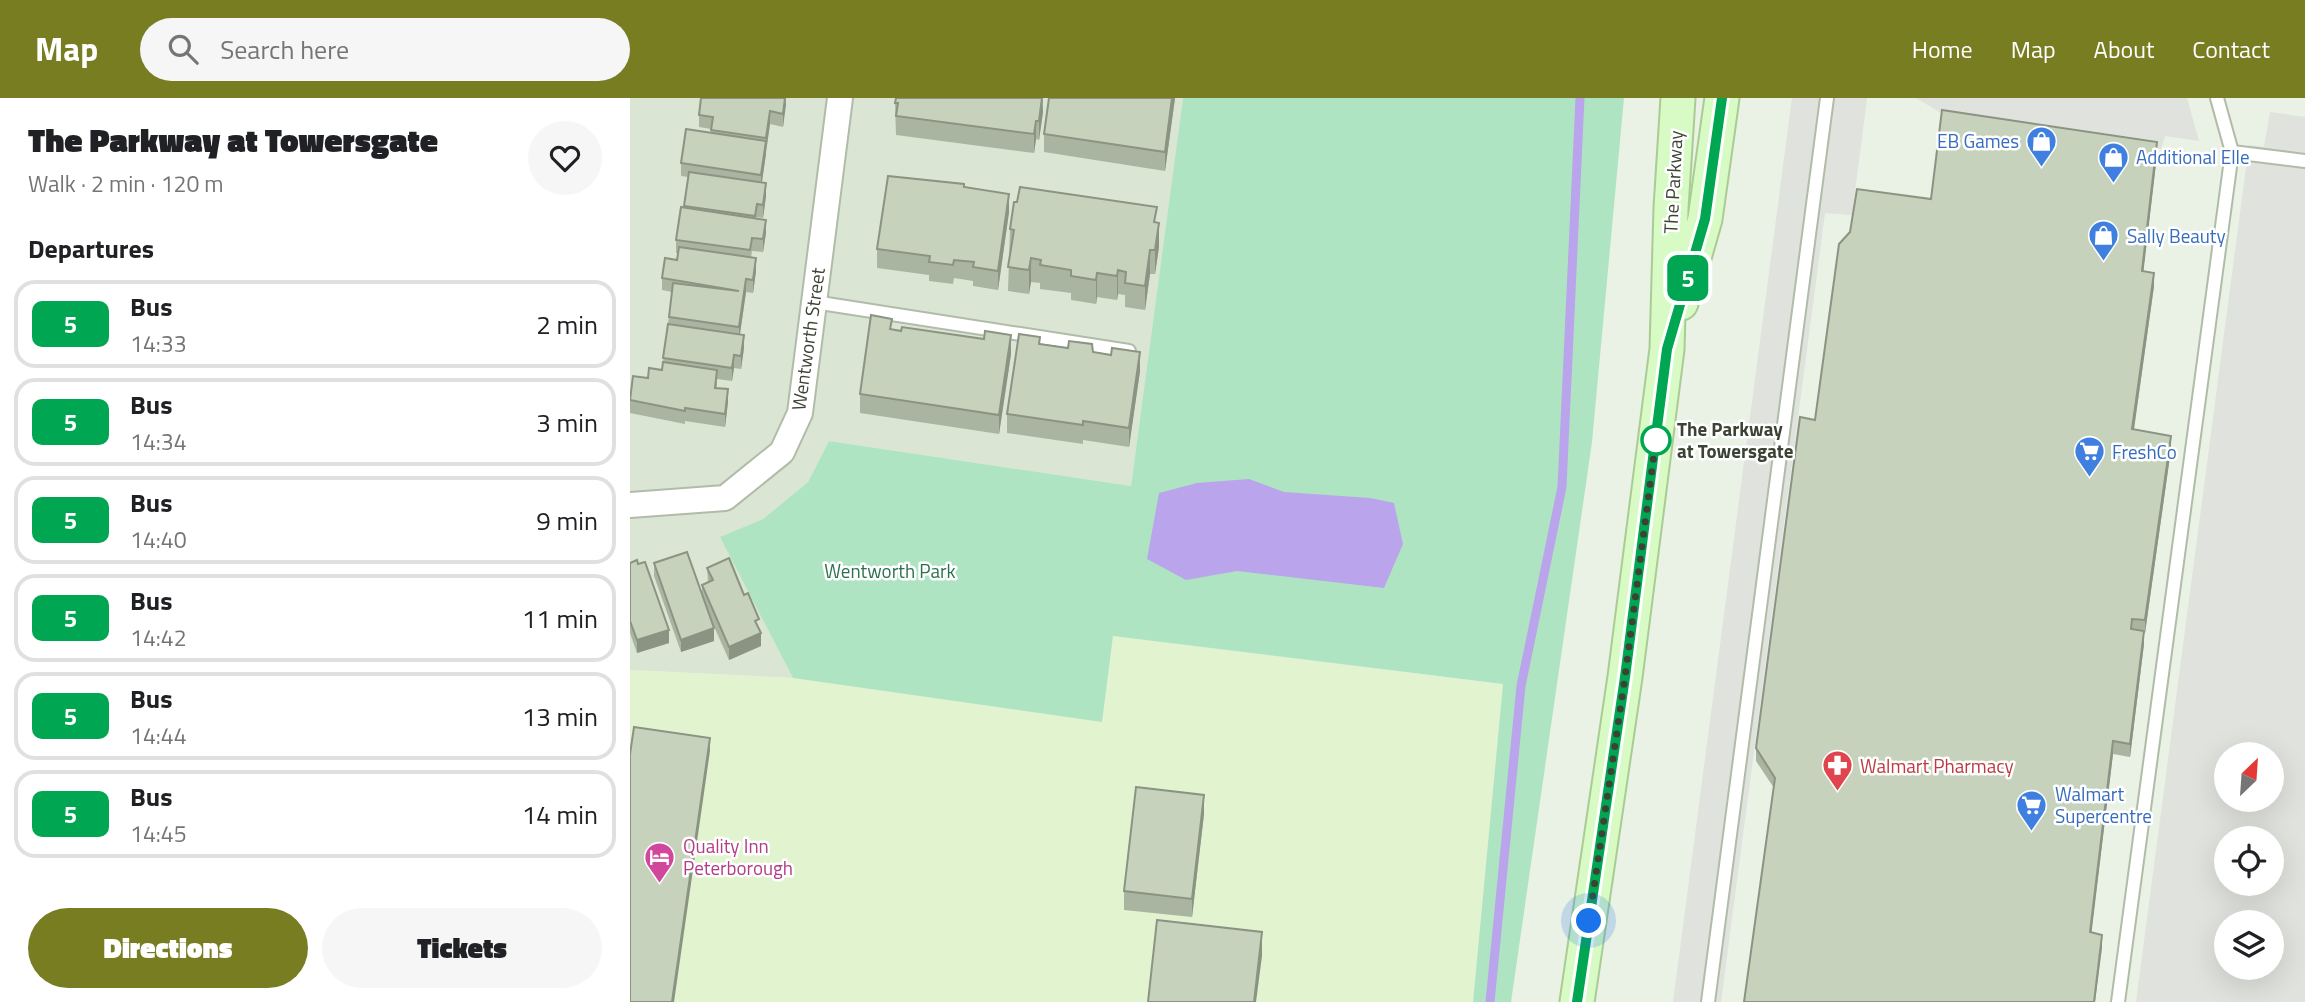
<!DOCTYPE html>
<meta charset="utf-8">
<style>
:root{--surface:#fff;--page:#f6f6f6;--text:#202124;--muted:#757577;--line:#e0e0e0;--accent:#787d22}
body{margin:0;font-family:"Titillium Web",sans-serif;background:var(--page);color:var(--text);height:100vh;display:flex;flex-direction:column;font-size:26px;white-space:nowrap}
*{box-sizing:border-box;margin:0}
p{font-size:23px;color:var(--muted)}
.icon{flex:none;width:38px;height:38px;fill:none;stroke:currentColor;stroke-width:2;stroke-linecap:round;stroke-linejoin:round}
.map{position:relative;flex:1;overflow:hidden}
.details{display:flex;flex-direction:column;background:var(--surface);width:630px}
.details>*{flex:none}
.badge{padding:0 14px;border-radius:10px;font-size:24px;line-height:46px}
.needle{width:46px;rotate:25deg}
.tools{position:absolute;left:1584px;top:644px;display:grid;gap:14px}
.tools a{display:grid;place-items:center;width:70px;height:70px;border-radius:50%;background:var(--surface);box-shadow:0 7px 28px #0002;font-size:35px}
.you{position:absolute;width:35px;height:35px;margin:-18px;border:5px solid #fff;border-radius:50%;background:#1a73e8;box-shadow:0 0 0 10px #1a73e833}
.map>.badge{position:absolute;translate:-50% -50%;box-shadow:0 0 0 4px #fff}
h2{padding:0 28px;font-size:26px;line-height:63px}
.round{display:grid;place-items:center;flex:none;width:74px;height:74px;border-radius:37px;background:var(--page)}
.headline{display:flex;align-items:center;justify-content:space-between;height:119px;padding:0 28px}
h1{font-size:33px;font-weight:800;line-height:52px}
.action{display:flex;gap:14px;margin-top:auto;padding:14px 28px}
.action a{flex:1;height:80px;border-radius:42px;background:var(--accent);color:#fff;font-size:28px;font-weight:800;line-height:80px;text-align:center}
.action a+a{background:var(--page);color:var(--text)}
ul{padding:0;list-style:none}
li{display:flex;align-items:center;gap:21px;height:88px;margin:0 14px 10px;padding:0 14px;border:4px solid var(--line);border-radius:21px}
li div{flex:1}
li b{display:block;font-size:26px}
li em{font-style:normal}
li .badge{min-width:77px;font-weight:700;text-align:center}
header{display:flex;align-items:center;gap:42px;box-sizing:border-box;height:98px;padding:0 35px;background:var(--accent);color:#fff}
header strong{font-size:33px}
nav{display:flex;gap:38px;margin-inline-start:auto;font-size:24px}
.search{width:490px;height:63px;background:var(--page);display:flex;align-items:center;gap:18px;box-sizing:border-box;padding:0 24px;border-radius:38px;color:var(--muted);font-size:26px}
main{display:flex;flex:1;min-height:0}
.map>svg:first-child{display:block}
.residential{fill:#dbe5d3}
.commercial{fill:#e2f3d0}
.green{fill:#afe4c2}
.parking{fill:#e0e2dd;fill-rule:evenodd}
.water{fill:#baa4eb}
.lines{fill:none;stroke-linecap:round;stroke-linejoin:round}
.stream{stroke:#baa4eb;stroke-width:9}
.lane-casing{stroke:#b1bca8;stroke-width:16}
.street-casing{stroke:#b1bca8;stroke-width:28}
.secondary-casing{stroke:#a9cc94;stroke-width:37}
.lane{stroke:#fff;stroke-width:12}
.street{stroke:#fff;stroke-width:24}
.secondary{stroke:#d8fbc5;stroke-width:33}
.wall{fill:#aab5a1}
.shaded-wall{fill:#8b9383}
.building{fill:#c6d2bb;stroke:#8b9383;stroke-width:2}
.line-casing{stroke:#fff;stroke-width:16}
.line{stroke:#00a651;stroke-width:10}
.walk{stroke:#3c4335;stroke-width:7;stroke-dasharray:0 12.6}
.stop-dot{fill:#fff;stroke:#00a651;stroke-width:3.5}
.labels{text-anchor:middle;stroke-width:5;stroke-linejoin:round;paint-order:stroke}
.shop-label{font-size:19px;fill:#366cbe;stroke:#fff;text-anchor:start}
.street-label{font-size:19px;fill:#3c4335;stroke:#fff}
.stop-label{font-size:19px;font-weight:bold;fill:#3c4335;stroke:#fff;text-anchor:start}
.park-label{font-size:19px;fill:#2c7150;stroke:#fff}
.health-label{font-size:19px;fill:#be3a42;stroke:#fff;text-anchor:start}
.hotel-label{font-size:19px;fill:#b23c85;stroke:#fff;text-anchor:start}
</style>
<header>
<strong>Map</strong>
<div class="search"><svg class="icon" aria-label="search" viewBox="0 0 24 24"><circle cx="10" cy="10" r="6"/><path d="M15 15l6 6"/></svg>Search here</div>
<nav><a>Home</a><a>Map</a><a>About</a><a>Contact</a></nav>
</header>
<main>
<section class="details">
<div class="headline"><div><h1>The Parkway at Towersgate</h1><p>Walk · 2 min · 120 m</p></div><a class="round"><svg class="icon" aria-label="heart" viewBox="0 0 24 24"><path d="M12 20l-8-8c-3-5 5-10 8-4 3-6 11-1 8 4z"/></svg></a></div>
<h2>Departures</h2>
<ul>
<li><span class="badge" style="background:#00a651;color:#fff">5</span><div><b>Bus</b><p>14:33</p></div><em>2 min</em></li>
<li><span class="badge" style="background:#00a651;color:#fff">5</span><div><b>Bus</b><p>14:34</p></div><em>3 min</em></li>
<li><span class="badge" style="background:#00a651;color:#fff">5</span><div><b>Bus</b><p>14:40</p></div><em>9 min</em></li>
<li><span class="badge" style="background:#00a651;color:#fff">5</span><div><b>Bus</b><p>14:42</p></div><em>11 min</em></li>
<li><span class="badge" style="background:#00a651;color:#fff">5</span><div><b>Bus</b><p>14:44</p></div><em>13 min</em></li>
<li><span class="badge" style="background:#00a651;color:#fff">5</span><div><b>Bus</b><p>14:45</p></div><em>14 min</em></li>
</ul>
<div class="action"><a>Directions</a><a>Tickets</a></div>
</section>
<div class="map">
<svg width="1675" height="904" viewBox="0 0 1675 904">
<rect width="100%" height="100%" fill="#eaf1e5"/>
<polygon class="residential" points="0,0 553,0 501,388 199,343 178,384 133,421 91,439 163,580 0,572"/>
<polygon class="commercial" points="483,538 873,586 843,904 0,904 0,572 163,580 472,624"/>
<polygon class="green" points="553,0 994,0 962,344 881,904 843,904 873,586 483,538 472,624 163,580 90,439 133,421 178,384 199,343 501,388"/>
<g class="parking">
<polygon points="1162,0 1237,0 1222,117 1195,115 1091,904 1043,904"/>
<polygon points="1286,0 1557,0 1569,43 1535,38 1531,51 1318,19"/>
<path d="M 1640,14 L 1675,19 L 1675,904 L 1506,904 L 1619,47 L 1634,49 ZM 1596,656 L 1642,656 L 1642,702 L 1596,702 ZM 1596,740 L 1642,740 L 1642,786 L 1596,786 ZM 1596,824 L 1642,824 L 1642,870 L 1596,870 Z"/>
</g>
<polygon class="water" points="619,381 654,394 740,400 764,405 773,446 754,490 607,473 556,482 517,461 529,395 567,385"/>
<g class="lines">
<polyline class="stream" points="860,904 891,588 932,389 950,0"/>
<defs>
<g id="lane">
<polyline points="1602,54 1675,63"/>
<polyline points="184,204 499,253"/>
<polyline points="1078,904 1197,0"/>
<polyline points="1488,904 1602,54 1587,0"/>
</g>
<polyline id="street" points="0,407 95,400 152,354 170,315 210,0"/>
<g id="secondary">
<polyline points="1051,205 1075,121 1092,0"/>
<polyline points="947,904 995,579 1037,251 1041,110 1048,0"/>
</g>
</defs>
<use href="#lane" class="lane-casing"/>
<use href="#street" class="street-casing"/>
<use href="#secondary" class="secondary-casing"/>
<use href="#lane" class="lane"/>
<use href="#street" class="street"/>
<use href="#secondary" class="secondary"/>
</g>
<g class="wall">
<polygon points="156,0 153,29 140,26 132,84 136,98 133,120 127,119 127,120 136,135 133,154 122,153 121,160 126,173 123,195 116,194 110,236 114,250 111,271 104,270 102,283 87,281 87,290 98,304 95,329 55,323 55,326 0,315 0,300 18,280 32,272 42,194 32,192 32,180 47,162 48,155 46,155 46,142 54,110 58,79 51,78 51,65 81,35 81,31 69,29 69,17"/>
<polygon points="413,0 413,14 409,42 406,41 404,55 266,37 265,5"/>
<polygon points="419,0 545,0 535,73 414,54 414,36"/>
<polygon points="1527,57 1513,173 1524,188 1504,332 1541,351 1515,535 1514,535 1514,546 1500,659 1483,656 1461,835 1472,850 1144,690 1126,663 1126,650 1185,322 1301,101"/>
<polygon points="334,89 379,114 368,192 343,188 343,183 324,180 323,186 299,183 299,177 247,170 247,151"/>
<polygon points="527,125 529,149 525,176 520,176 515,212 495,209 495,197 488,196 487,202 467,199 466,206 441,202 441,195 410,191 410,185 401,184 399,196 378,193 380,131"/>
<polygon points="262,231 381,256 369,336 230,315 230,296"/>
<polygon points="410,246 463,254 510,273 499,349 453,342 453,346 377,335 377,316"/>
<polygon points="0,465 39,545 7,555 0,535"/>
<polygon points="24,465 72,496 72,487 78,484 77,470 129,531 131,548 99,562 77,513 84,543 51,554 24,478"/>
<polygon points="574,716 562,819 494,812 494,793"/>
</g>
<g class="shaded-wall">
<polygon points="155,0 156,7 153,29 153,16"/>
<polygon points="412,0 413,14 409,42 409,23"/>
<polygon points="542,0 545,0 535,73 535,54"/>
<polygon points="140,13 140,26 136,53 136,40"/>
<polygon points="406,23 406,41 404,55 404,36"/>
<polygon points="136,43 136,56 131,90 131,77"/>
<polygon points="1527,44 1527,57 1512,186 1512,173"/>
<polygon points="136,85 136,98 133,120 133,107"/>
<polygon points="379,96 379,114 368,192 368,173"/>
<polygon points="136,122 136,135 133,154 133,141"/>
<polygon points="529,125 529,149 525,176 525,152"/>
<polygon points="520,152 520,176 515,212 515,188"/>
<polygon points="126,160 126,173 123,195 123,182"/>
<polygon points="401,160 401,184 399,196 399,172"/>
<polygon points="488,172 488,196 487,202 487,178"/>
<polygon points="467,175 467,199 466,206 466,182"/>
<polygon points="1524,175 1524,188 1502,344 1502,331"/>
<polygon points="116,181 116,194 109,242 109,229"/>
<polygon points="114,237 114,250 111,271 111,258"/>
<polygon points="381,237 381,256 369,336 369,317"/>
<polygon points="510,254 510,273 499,349 499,330"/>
<polygon points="104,257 104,270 102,283 102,270"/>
<polygon points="98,291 98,304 95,329 95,316"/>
<polygon points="1541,338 1541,351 1515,535 1515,522"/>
<polygon points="84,530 84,543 51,554 51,542"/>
<polygon points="39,532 39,545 7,555 7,542"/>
<polygon points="1514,533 1514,546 1500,659 1500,646"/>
<polygon points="131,535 131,548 99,562 99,549"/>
<polygon points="80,640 80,653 44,904 42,904"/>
<polygon points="1483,643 1483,656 1460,847 1460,834"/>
<polygon points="574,697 574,716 562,819 562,801"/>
<polygon points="632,834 632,858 626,904 624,904"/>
<polygon points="1472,837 1472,850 1465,904 1464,904"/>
</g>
<g class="building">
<polygon points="71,0 155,0 153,16 140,13 136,40 81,32 83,19 69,17"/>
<polygon points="266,0 412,0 409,23 406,23 404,36 266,18 268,5 265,5"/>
<polygon points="419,0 542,0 535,54 414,36"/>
<polygon points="1312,12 1527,44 1512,173 1524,175 1502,331 1541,338 1515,522 1502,521 1501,531 1514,533 1500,646 1483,643 1460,834 1472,837 1464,904 1114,904 1145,680 1126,650 1170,319 1185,322 1209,146 1220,134 1227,91 1301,101"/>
<polygon points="56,31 136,43 131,77 51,65"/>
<polygon points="59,74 136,85 133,107 127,106 125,118 54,108"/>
<polygon points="258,78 334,86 334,89 379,96 368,173 343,169 344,164 324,162 323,167 299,164 300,158 247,151"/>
<polygon points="390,89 527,109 524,124 529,125 525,152 520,152 515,188 495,185 496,174 488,172 487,178 467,175 466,182 441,178 441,172 410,167 411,162 401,160 399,172 378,169 384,132 380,131 384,104 387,104"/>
<polygon points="51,109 136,122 133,141 122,140 120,152 46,142"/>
<polygon points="49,149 126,160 123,182 116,181 109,229 39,219 43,185 109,193 32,180 35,160 47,162"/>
<polygon points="241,217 262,221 260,231 271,233 272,229 354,241 355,233 381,237 369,317 230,296"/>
<polygon points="38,226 114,237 111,258 104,257 102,270 33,260"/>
<polygon points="389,236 410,239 409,246 438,250 439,243 462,246 463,254 481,257 482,250 510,254 499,330 453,323 453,327 377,316"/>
<polygon points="33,264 87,272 85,290 98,291 95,316 55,310 55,313 0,302 3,278 18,280 19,270 32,272"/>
<polygon points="57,454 84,530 51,542 24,465"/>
<polygon points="99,460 114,497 118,495 129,521 125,523 131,535 99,549 72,487 83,482 77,470"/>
<polygon points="7,462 8,466 15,464 39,532 7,542 0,523 0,465"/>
<polygon points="4,629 80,640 42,904 0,904 0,656"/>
<polygon points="506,689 574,697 562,801 494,793"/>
<polygon points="527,822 632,834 624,904 518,904"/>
</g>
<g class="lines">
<defs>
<polyline id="line" points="947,904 995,579 1037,251 1075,121 1092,0"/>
</defs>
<use href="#line" class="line-casing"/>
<use href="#line" class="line"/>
<polyline class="walk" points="959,823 995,579 1027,333 1026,342"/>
</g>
<defs>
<symbol id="shop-pin" viewBox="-11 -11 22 30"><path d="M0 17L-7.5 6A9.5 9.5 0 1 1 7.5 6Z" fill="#3f7fe0" stroke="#fff"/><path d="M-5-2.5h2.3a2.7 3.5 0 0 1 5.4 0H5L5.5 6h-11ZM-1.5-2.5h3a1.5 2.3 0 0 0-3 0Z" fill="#fff"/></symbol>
<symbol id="supermarket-pin" viewBox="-11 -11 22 30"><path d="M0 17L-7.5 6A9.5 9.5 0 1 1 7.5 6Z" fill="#3f7fe0" stroke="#fff"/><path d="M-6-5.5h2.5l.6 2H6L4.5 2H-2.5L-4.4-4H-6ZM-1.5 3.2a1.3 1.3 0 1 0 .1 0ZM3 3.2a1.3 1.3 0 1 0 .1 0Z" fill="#fff"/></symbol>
<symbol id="pharmacy-pin" viewBox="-11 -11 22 30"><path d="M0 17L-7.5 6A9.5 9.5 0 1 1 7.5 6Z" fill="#e0444e" stroke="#fff"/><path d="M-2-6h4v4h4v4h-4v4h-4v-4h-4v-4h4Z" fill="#fff"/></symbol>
<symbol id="hotel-pin" viewBox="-11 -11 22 30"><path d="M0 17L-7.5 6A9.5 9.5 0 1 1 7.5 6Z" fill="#d1479c" stroke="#fff"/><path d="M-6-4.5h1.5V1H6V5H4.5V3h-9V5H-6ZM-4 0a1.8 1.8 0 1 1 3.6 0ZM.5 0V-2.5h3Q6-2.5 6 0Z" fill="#fff"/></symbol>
</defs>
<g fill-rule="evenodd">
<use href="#shop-pin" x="1394" y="26" width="35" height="47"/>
<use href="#shop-pin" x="1466" y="42" width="35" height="47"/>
<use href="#shop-pin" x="1456" y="120" width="35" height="47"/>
<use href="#supermarket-pin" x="1442" y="336" width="35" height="47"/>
<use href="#pharmacy-pin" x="1190" y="650" width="35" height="47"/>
<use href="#supermarket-pin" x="1384" y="690" width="35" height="47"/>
<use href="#hotel-pin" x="12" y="742" width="35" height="47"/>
</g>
<circle class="stop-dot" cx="1026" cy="342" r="14"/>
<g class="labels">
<g class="shop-label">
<text x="1389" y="50" text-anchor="end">EB Games</text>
<text x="1506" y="66">Additional Elle</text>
<text x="1497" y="145">Sally Beauty</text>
<text x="1482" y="361">FreshCo</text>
<text x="1425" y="703">Walmart<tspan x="1425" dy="22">Supercentre</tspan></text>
</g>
<g class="street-label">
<text transform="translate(1043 84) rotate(-87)" y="7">The Parkway</text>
<text transform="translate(178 241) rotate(-82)" y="7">Wentworth Street</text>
</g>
<g class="stop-label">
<text x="1047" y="338">The Parkway<tspan x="1047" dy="22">at Towersgate</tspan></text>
</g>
<g class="park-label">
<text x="260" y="480">Wentworth Park</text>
</g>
<g class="health-label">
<text x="1230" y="675">Walmart Pharmacy</text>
</g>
<g class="hotel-label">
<text x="53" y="755">Quality Inn<tspan x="53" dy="22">Peterborough</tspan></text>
</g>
</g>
</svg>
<div class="tools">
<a><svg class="needle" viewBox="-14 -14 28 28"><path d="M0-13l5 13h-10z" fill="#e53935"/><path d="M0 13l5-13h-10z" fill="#757577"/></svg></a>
<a><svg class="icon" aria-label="locate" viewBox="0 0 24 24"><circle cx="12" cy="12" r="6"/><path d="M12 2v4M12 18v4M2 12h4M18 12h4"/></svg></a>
<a><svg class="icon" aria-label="layers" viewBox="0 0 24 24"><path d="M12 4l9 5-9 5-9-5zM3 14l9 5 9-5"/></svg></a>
</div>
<div class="you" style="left:959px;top:823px"></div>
<b class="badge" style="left:1058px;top:180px;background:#00a651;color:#fff">5</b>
</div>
</main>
